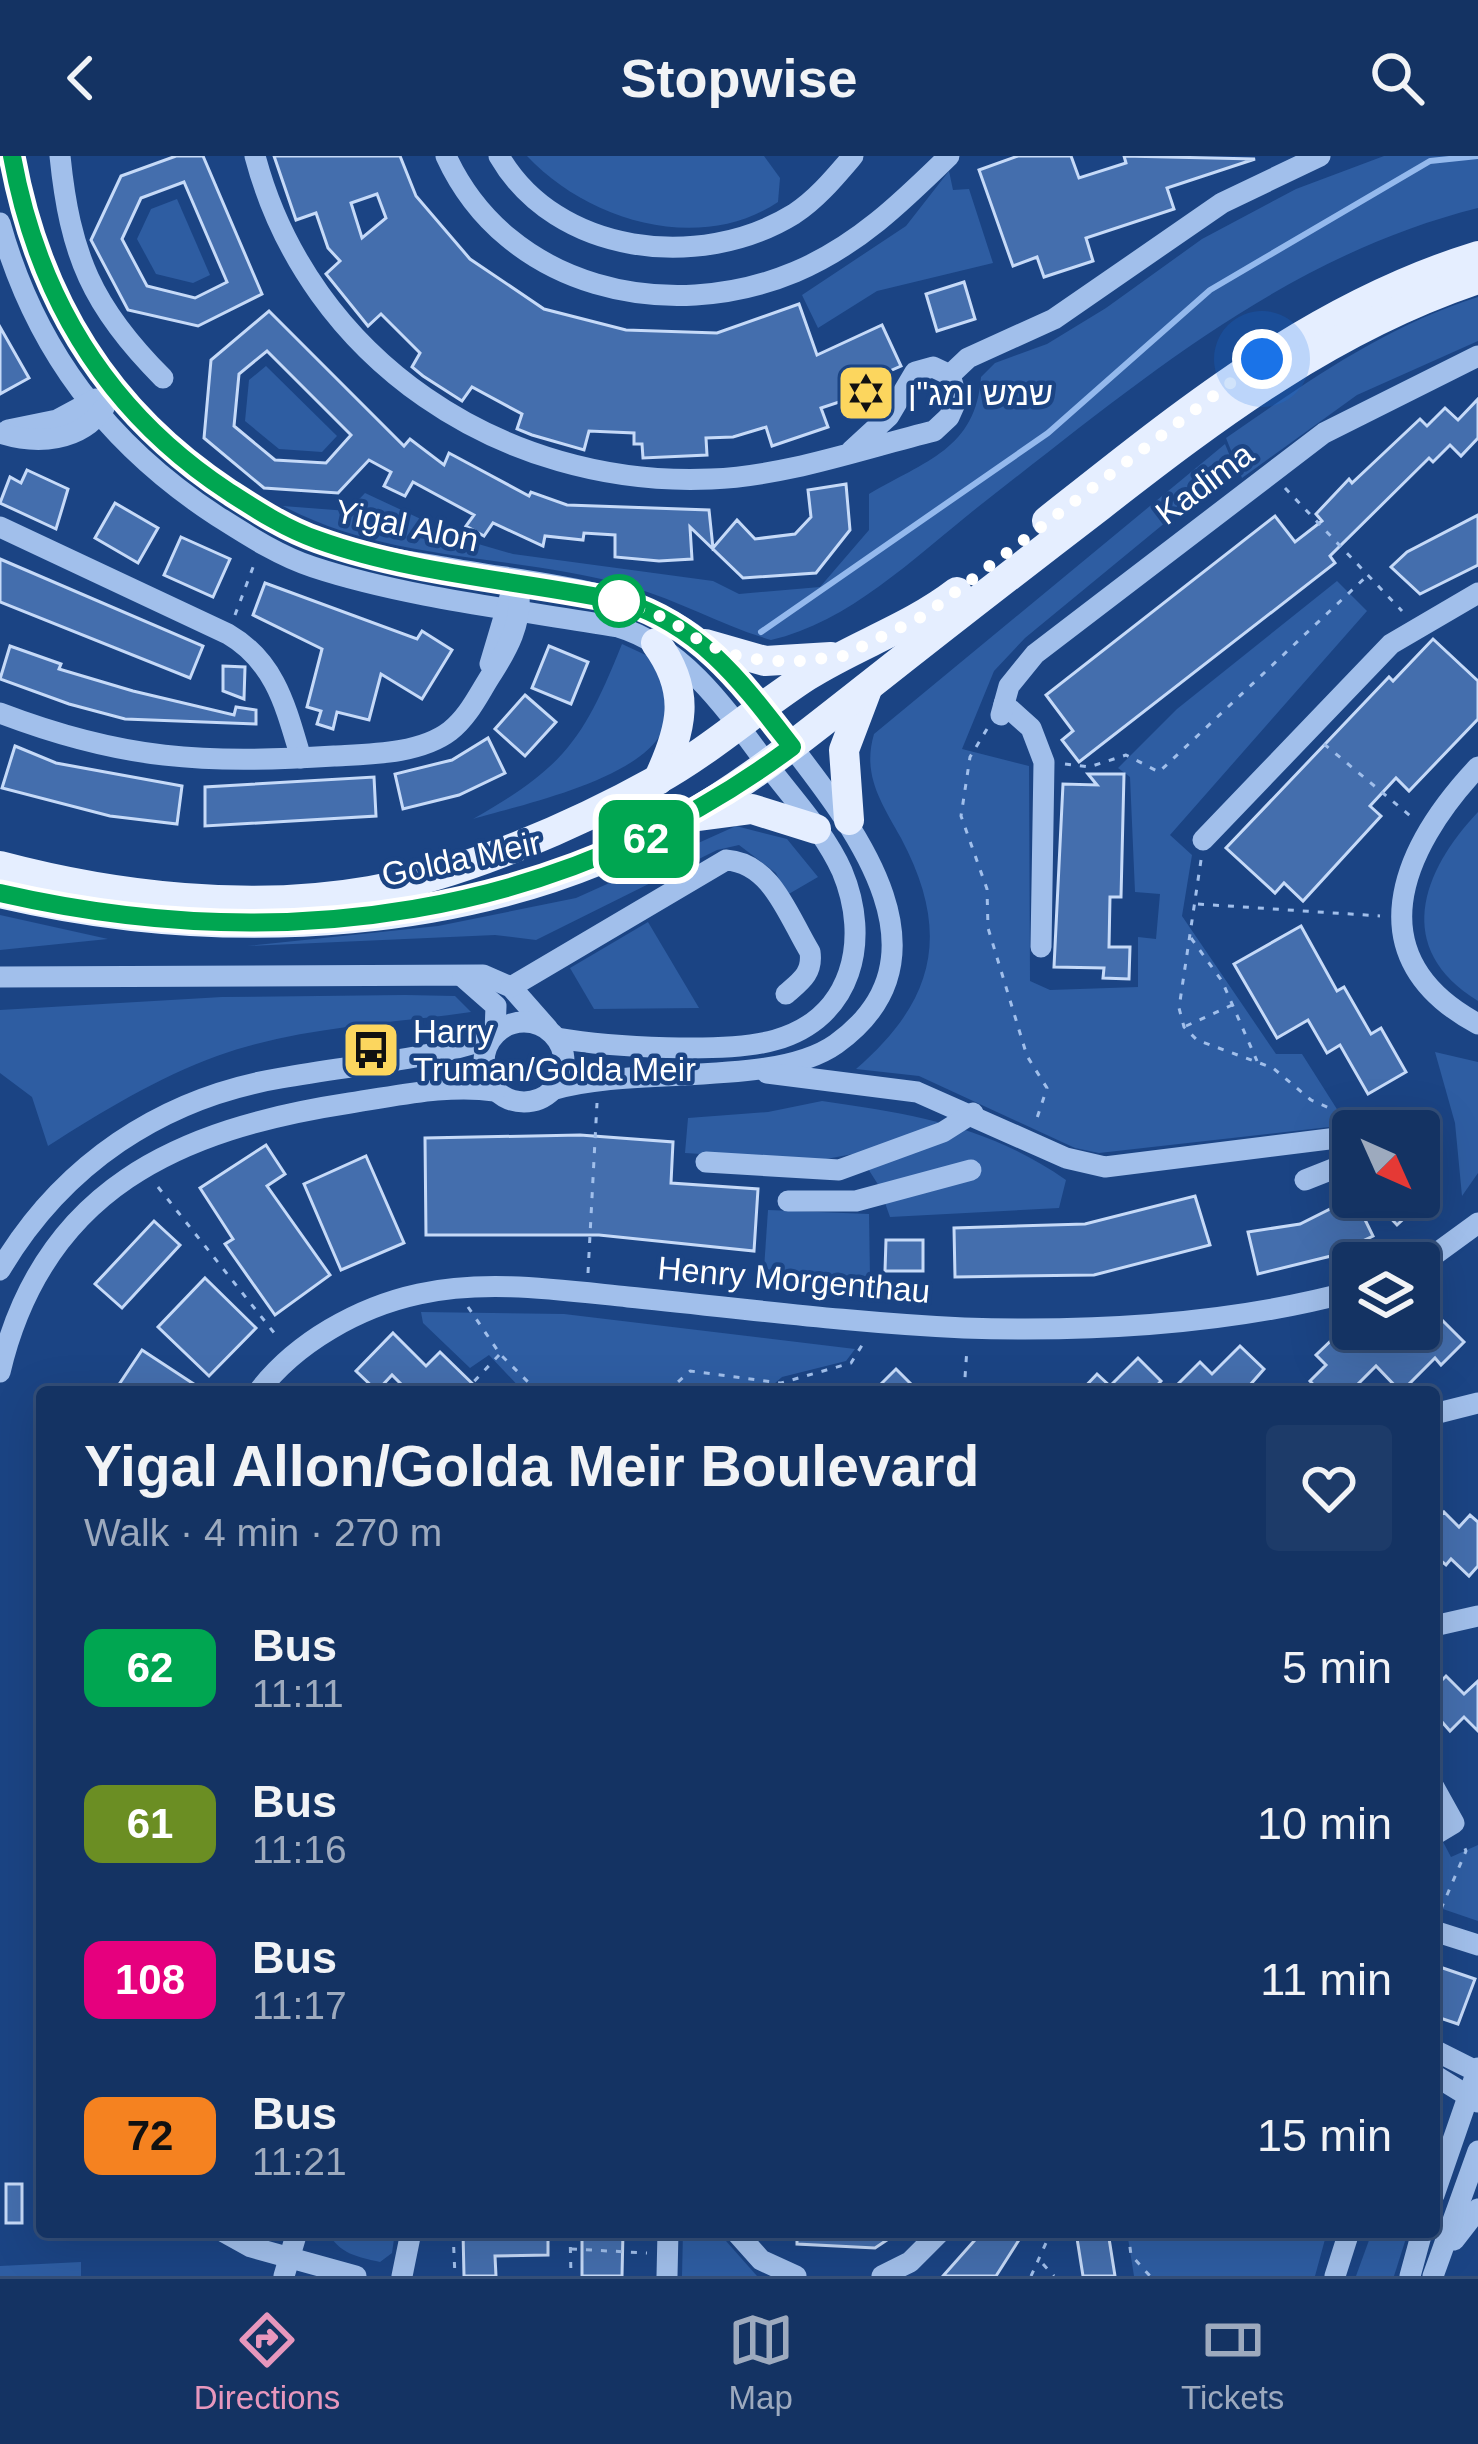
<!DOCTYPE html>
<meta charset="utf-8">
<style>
:root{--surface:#143363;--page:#1d3b69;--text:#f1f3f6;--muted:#9daabe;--line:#334e78;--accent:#e797bd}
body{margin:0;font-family:Arial,"Noto Sans Hebrew",sans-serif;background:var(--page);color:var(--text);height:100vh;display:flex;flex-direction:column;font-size:45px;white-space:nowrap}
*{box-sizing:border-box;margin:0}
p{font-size:39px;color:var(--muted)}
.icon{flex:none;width:66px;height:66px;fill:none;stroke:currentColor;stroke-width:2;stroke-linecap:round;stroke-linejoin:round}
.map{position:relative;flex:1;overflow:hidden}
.sheet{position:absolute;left:36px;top:1230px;width:1404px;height:852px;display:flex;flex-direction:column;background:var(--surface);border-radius:12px;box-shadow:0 12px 48px #0002,0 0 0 3px var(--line)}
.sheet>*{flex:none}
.badge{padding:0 24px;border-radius:18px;font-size:42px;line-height:78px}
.needle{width:78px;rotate:135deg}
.buttons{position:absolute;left:1332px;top:954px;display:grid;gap:24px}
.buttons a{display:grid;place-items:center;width:108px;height:108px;border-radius:12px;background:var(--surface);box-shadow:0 12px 48px #0002,0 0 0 3px var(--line);font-size:60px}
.you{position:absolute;width:60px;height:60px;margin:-30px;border:9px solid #fff;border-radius:50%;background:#1a73e8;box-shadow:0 0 0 18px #1a73e833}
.map>.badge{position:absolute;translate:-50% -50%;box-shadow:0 0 0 6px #fff}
.round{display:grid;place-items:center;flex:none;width:126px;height:126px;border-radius:12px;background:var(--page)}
.head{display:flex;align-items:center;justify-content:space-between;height:204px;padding:0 48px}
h1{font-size:57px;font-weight:800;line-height:90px}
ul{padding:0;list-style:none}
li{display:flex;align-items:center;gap:36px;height:156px;padding:0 48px}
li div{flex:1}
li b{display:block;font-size:45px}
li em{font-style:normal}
li .badge{min-width:132px;font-weight:700;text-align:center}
header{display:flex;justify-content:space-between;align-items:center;height:156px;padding:0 48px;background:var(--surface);font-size:54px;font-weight:800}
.menu{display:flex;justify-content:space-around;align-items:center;height:168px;border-top:3px solid var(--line);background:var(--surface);font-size:33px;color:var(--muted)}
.menu a{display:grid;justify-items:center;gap:6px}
.menu .selected{color:var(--accent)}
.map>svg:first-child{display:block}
.green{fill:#2e5da2}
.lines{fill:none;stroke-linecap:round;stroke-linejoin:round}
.stream{stroke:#94b9ed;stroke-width:6}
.building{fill:#446ead;stroke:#c6daf8;stroke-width:3;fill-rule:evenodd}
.path{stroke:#a1bfeb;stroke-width:3;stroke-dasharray:6 9;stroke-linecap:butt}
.minor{stroke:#a1bfeb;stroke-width:21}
.major{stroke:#e5eeff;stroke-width:30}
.line-casing{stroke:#fff;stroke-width:27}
.line{stroke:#00a651;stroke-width:18}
.walk{stroke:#fff;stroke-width:12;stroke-dasharray:0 21.6}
.stop-dot{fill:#fff;stroke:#00a651;stroke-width:6}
.labels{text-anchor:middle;stroke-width:9;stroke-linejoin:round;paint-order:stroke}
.poi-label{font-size:33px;fill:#fff;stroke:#1b4484;text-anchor:start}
.street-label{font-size:33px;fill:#fff;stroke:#1b4484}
</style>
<header><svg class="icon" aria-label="back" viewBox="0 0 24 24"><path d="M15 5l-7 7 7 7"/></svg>Stopwise<svg class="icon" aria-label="search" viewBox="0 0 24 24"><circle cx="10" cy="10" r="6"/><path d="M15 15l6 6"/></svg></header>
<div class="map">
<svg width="1478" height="2120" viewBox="0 0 1478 2120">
<rect width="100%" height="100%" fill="#1b4484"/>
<g class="green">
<path d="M 527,0 L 764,0 L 780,22 L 778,46 C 698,99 587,64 527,0 Z"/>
<path d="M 1384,0 L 1478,0 L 1478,52 C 1285,100 1136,228 983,347 C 919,397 851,466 771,484 C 723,470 680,445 632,431 C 516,397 393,408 283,350 L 348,355 L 365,337 L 468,385 L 513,398 L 713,425 L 739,438 L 820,431 L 869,374 L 869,338 C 925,305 976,293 981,221 L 995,207 L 1047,188 L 1106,152 L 1202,83 L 1296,33 Z"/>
<polygon points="949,15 953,34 969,33 993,107 877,135 818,172 802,139 906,70"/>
<polygon points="177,43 210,119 193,127 156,118 137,83 151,53"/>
<path d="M 1478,141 L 1478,185 L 1357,239 L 1242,322 L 1226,282 C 1307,226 1383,171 1478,141 Z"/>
<polygon points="266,210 337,280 322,296 279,293 245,265 249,224"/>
<path d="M 1225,288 L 1234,310 L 1025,482 L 994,515 L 962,593 L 1029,610 L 1030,825 L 1050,834 L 1138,831 L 1138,781 L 1156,783 L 1160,738 L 1135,736 L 1130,621 L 1118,612 L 1177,553 L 1337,425 L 1367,455 L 1170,679 L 1192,699 L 1182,760 L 1276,898 L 1302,898 L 1347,969 L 1099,997 L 1075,992 L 919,920 L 856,913 C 936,844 951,776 901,682 C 881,646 862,619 874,578 Z"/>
<path d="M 622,488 L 650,501 L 674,540 C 670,551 668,565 662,576 C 637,624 521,649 473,663 C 564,611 583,585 622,488 Z"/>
<path d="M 1478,656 L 1478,845 C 1393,793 1421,716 1478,656 Z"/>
<polygon points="736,670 787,683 818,721 787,739 776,717 739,689 717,694 536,784 495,779 247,790 438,770 576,742"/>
<polygon points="0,759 108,783 0,794"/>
<polygon points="648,766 699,852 594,853 570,812"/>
<path d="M 405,839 L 455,840 L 471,856 C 388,868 296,871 217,900 C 157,922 101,956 48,990 L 32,941 L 0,917 L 0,854 L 222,841 Z"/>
<polygon points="1435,896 1478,906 1478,1017 1462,1040 1455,967"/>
<path d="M 822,945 C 914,958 988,970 1066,1024 L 1059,1052 L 890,1061 L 879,1030 L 858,997 L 816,1005 L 685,997 L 688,962 L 768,956 Z"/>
<polygon points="768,1054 869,1058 870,1123 764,1113"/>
<polygon points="421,1156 564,1158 855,1193 846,1205 782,1221 765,1236 524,1236 489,1199 470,1212 423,1167"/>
<polygon points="1442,1684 1451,1701 1478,1689 1478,1765 1434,1750 1434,1690"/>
<path d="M 328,2076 L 395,2076 L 392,2097 L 380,2106 C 358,2101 339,2098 328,2076 Z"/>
<polygon points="683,2076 718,2076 757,2120 682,2120"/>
<polygon points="1127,2076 1327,2076 1315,2120 1134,2120"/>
<polygon points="1372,2076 1408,2076 1394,2120 1356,2120"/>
<polygon points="81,2106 81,2120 0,2120 0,2110"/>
</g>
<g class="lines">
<polyline class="stream" points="761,476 1048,277 1210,134 1430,5 1478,0"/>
</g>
<g class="building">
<path d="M 176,0 L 203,0 L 262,138 L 198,170 L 128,154 L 91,84 L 121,20 ZM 184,26 L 227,126 L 195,142 L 147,130 L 122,83 L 141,42 Z"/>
<path d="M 274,0 L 400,0 L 416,40 L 470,103 L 544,153 L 626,174 L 717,177 L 799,148 L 817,199 L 882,169 L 901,210 L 874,222 L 883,241 L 877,251 L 859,259 L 851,242 L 821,252 L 828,271 L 772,290 L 766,271 L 733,281 L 706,282 L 707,299 L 643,302 L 642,288 L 634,288 L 634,277 L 589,275 L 584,294 L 532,279 L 517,273 L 522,258 L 472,231 L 462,245 L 423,220 L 412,211 L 420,197 L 381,158 L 368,170 L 326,118 L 340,105 L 328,92 L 316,57 L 296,64 ZM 377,38 L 386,62 L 362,82 L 351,47 Z"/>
<polygon points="1018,0 1071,0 1079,22 1126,7 1124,0 1255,3 1167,32 1174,53 1086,82 1093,105 1044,121 1037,101 1013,110 979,14"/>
<polygon points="964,126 975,163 937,175 926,138"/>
<path d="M 269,155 L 404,290 L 410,283 L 444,309 L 449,297 L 529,340 L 531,336 L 567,349 L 709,354 L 713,392 L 737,364 L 755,383 L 795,378 L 811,361 L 808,334 L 846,328 L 850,374 L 816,417 L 743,422 L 690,371 L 692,403 L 659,405 L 615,401 L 615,379 L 584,377 L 583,384 L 545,380 L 543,390 L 493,367 L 484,380 L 466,370 L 474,359 L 413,326 L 405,340 L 384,330 L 391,316 L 369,304 L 338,337 L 264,332 L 204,282 L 211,204 ZM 267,195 L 351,279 L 326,307 L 275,304 L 234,270 L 239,218 Z"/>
<polygon points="0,171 29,222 0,238"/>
<polygon points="1478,243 1478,282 1461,300 1450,289 1433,306 1429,302 1330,400 1335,407 1079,606 1062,584 1073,575 1046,539 1275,360 1295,386 1322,365 1316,358 1349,323 1352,327 1420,263 1427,270 1445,252 1458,264"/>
<polygon points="27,314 68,333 56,373 0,347 10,321 21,327"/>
<polygon points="115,347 158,372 138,407 95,382"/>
<polygon points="1478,359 1478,409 1420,438 1391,411 1407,396"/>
<polygon points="181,381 230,403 213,441 164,419"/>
<polygon points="0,403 203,490 190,522 0,446"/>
<polygon points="265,427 417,483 422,475 452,494 422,543 381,518 369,564 337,556 333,573 317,568 321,555 307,551 322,493 253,459"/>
<polygon points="1433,483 1478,525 1478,563 1409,635 1396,622 1370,650 1381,660 1303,745 1284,727 1275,737 1226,692 1389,521 1393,525"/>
<polygon points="10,490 61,508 59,513 133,535 234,559 236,551 256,554 256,568 125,563 69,548 0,523"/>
<polygon points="549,490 588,506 571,548 532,532"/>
<polygon points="223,510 245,511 244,543 223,535"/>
<polygon points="525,539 556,566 525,600 495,573"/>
<polygon points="488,582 505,617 459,639 403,653 395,618 452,604"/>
<polygon points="15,590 56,607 182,630 177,668 110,660 2,632"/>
<polygon points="1088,618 1124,618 1121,741 1110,741 1109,791 1130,791 1129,823 1103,822 1104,812 1054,811 1063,628 1097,629"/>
<polygon points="374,621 376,660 205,670 205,631"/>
<polygon points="1301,770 1337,835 1344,831 1371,878 1381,872 1406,916 1368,938 1340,889 1327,897 1308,864 1277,882 1234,808"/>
<polygon points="580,979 673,986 671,1027 758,1033 754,1095 599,1079 426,1079 425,982"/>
<polygon points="266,989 285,1018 267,1030 330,1119 275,1159 225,1088 233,1083 200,1032"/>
<polygon points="366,1000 404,1087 341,1114 304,1028"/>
<polygon points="1195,1040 1210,1089 1094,1119 955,1121 954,1072 1085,1068"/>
<polygon points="1354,1041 1373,1080 1331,1100 1258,1118 1248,1076 1300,1068"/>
<polygon points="1371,1041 1427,1041 1397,1069"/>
<polygon points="154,1065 180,1089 122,1152 95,1128"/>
<polygon points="886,1084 923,1084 923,1115 885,1115"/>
<polygon points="205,1122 256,1172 209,1220 158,1171"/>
<polygon points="1443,1165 1464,1186 1441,1209 1435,1202 1401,1236 1376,1210 1350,1236 1320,1236 1310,1225 1326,1209 1316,1199 1343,1173 1351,1181 1359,1173 1373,1173 1383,1183 1394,1173 1403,1173 1418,1189"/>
<polygon points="393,1177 426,1210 440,1196 481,1236 409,1236 392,1219 377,1235 356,1215"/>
<polygon points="1240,1190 1264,1213 1250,1229 1257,1236 1170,1236 1200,1206 1212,1218"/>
<polygon points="142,1194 206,1236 114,1236"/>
<polygon points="1138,1202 1161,1225 1151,1236 1080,1236 1097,1218 1110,1230"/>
<polygon points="896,1213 919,1236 873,1236"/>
<polygon points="1444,1356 1459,1371 1470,1359 1478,1366 1478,1410 1469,1420 1451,1403 1446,1409 1434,1399 1434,1367"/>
<polygon points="1446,1520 1464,1538 1478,1525 1478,1575 1464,1561 1450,1575 1442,1566 1434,1574 1434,1532"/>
<polygon points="1434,1809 1475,1823 1458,1868 1434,1860"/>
<rect x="6" y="2028" width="16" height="39"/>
<polygon points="463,2076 548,2076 548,2099 495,2100 496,2120 464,2120"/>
<polygon points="582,2076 623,2076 622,2120 582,2120"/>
<polygon points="797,2076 899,2076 875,2092 797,2088"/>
<polygon points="982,2076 1024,2076 996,2120 943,2120"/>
<polygon points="1076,2076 1108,2076 1115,2120 1083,2120"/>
</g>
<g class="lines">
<g class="path">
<polyline points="1285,332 1402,455"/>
<polyline points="235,459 255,406"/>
<polyline points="987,573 970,601 961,660 987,733 988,772 1027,900 1047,932 1036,965"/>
<polyline points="1324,588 1414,663"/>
<polyline points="1065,608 1089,611 1126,599 1159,616 1368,419"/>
<polyline points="1201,704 1179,852 1184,871 1197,884 1273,912 1311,944 1345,959"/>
<polyline points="1198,748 1380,760"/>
<polyline points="1191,782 1222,825 1257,905"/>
<polyline points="1186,870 1232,849"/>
<polyline points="158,1031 279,1183"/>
<polyline points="588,1117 597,947"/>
<polyline points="468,1151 500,1198 538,1236"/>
<polyline points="464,1236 500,1198"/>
<polyline points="667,1236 690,1215 781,1227 851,1207 864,1186"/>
<polyline points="964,1236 967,1192"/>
<polyline points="1441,1753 1466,1695 1462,1685"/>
<polyline points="453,2076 455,2120"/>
<polyline points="570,2076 571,2120"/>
<polyline points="1128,2076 1131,2099 1150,2120"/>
<polyline points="571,2093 647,2097"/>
<polyline points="1043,2108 1054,2120"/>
<polyline points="1031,2120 1051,2076"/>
</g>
<g class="minor">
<path d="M 12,0 C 38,145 109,258 232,338 C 260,356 289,374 320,385 C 360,399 403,404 444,411 C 521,426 613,430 681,470 C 725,496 755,544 786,583 C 849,665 960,799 836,888 C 774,932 634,909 552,934"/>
<path d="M 60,0 C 70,99 92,151 163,222"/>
<path d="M 255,0 C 309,204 503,332 711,323 C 786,320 861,293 934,275 L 949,261 L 957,243 L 950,219 L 933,211 L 915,216 L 889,260 L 851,295"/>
<path d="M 446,0 C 507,133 668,169 795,116 C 857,90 902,46 949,0"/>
<path d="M 499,0 C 556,99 700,116 794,58 C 817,43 835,21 853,0"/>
<path d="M 0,67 C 35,193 107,288 217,360 C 247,379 279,400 313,411 C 407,442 520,454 618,471 C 685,491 729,557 769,611 C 794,644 825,677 842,715 C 871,784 853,862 775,884 C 725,898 609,891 557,882"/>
<polyline points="950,219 968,202 1054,163 1222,47 1320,0"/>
<polyline points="8,274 57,264 96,243"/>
<path d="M 0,277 C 37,289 80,286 104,252"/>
<path d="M 0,371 L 228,478 C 276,506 286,552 301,602"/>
<polyline points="490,508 510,441"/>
<polyline points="1004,548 1031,572 1044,606 1041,791"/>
<path d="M 0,557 C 123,604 204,608 334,600 C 370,598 420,598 450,575 C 470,559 479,537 493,516 C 508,492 521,468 519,439"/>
<polyline points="1001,559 1009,530 1035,498 1324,277 1478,200"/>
<path d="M 1478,611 C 1400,694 1355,802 1478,868"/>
<polyline points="1203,684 1391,488 1478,437"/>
<polyline points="0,821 483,819 511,831 548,873"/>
<polyline points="463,821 496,850 495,877"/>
<path d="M 511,831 L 726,704 C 772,707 788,760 810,796 C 813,817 801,825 786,838"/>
<circle cx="524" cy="906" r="40"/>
<polyline points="767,917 917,936 1066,1002 1105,1011 1353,980"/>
<polyline points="1383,975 1392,975"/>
<polyline points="706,1006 839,1014 943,976 973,957"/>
<polyline points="1305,1024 1353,1005"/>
<polyline points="788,1045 856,1045 971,1014"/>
<polyline points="1419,1110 1478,1067"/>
<path d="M 0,1114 C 62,1009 161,942 281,922 C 351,909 423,905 491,882"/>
<path d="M 0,1216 C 43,1033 179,973 350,947 C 398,940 446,928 495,935"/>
<path d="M 258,1236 C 296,1186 359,1151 419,1138 C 486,1123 560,1134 628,1141 C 739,1152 852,1167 964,1172 C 1093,1176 1228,1169 1353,1135"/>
<polyline points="1434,1258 1478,1247"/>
<polyline points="1434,1470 1478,1460"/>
<polyline points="1434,1631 1454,1667 1434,1679"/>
<polyline points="1434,1775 1478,1789"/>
<polyline points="1434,1894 1478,1916"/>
<polyline points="1434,1919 1478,1946"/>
<polyline points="1434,2039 1478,1912"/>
<polyline points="224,2076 251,2091 356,2120"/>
<polyline points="736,2076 761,2104 796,2120"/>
<polyline points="1454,2084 1478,2053"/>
<polyline points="284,2120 297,2076"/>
<polyline points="402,2120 411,2076"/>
<polyline points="667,2120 668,2076"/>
<polyline points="882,2120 910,2106 940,2076"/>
<polyline points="1335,2120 1349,2076"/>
<polyline points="1410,2120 1422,2076"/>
<polyline points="1433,2120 1478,1995"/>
</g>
<g class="major">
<path d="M 1047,365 C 1181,259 1312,151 1478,100"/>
<path d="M 656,487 C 692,536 682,573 658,624"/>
<polyline points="705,488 765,505 831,501"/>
<polyline points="699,660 752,653 816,673"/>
<polyline points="849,664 844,594 866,536"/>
<path d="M 0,710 C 117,741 250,756 370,735 C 462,719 576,669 657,624 C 711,594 756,553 807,520 C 856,489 910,472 957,436"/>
<path d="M 0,737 C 223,789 485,778 687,661 C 753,623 811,575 871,528 C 947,468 1023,409 1100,350 C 1218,258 1334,171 1478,123"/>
</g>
</g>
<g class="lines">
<defs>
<path id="line" d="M 0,737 C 279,801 560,764 792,591 C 743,528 702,471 624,446 C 525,425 412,418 318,384 C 286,373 257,354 229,336 C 107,256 38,143 12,0"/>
</defs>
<use href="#line" class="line-casing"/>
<use href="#line" class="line"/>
<polyline class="walk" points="619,445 668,463 705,488 743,502 792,506 843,500 925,459 1262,203"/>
</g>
<defs>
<symbol id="synagogue-square" viewBox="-11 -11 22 22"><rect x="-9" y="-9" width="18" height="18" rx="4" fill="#fcd65e" stroke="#1b4484"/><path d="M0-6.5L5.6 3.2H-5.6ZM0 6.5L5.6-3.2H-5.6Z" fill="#111"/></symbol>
<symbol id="bus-square" viewBox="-11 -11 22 22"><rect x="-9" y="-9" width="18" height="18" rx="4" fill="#fcd65e" stroke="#1b4484"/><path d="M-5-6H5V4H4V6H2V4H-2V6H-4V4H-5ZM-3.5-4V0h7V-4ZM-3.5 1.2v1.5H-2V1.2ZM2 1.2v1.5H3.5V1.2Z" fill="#111"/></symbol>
</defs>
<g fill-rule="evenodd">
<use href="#synagogue-square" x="833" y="204" width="66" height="66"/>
<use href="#bus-square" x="338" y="861" width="66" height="66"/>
</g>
<circle class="stop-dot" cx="619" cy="445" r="24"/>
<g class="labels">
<g class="poi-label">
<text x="908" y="249">שמש ומג"ן</text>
<text x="413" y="887">Harry<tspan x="413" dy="38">Truman/Golda Meir</tspan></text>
</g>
<g class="street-label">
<text transform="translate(1204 327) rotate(-37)" y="12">Kadima</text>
<text transform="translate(407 369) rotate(12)" y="12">Yigal Alon</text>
<text transform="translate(461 702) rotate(-12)" y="12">Golda Meir</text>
<text transform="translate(794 1123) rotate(5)" y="12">Henry Morgenthau</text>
</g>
</g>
</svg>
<div class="buttons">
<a><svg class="needle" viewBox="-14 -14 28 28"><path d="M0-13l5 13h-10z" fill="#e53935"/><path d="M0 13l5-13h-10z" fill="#9daabe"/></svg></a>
<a><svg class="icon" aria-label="layers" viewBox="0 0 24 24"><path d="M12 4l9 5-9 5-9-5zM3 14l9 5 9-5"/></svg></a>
</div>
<div class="you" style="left:1262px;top:203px"></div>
<b class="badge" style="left:646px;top:683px;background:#00a651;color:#fff">62</b>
<section class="sheet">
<div class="head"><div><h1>Yigal Allon/Golda Meir Boulevard</h1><p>Walk · 4 min · 270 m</p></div><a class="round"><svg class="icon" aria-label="heart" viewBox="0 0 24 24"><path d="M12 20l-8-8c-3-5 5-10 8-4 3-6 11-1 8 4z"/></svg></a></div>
<ul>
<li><span class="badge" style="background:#00a651;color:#fff">62</span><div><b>Bus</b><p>11:11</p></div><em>5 min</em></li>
<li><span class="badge" style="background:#6b8e23;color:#fff">61</span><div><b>Bus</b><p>11:16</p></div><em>10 min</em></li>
<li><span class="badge" style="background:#e6007e;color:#fff">108</span><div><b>Bus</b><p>11:17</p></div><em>11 min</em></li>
<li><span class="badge" style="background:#f58220;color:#111">72</span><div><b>Bus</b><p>11:21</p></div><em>15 min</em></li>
</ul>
</section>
</div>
<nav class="menu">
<a class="selected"><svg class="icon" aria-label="directions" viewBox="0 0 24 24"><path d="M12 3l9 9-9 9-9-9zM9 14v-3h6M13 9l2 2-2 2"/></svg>Directions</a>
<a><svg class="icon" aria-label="map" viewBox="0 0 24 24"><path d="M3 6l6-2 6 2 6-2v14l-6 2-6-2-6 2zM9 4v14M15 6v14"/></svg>Map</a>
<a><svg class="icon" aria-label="tickets" viewBox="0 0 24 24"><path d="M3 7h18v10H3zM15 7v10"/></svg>Tickets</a>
</nav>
